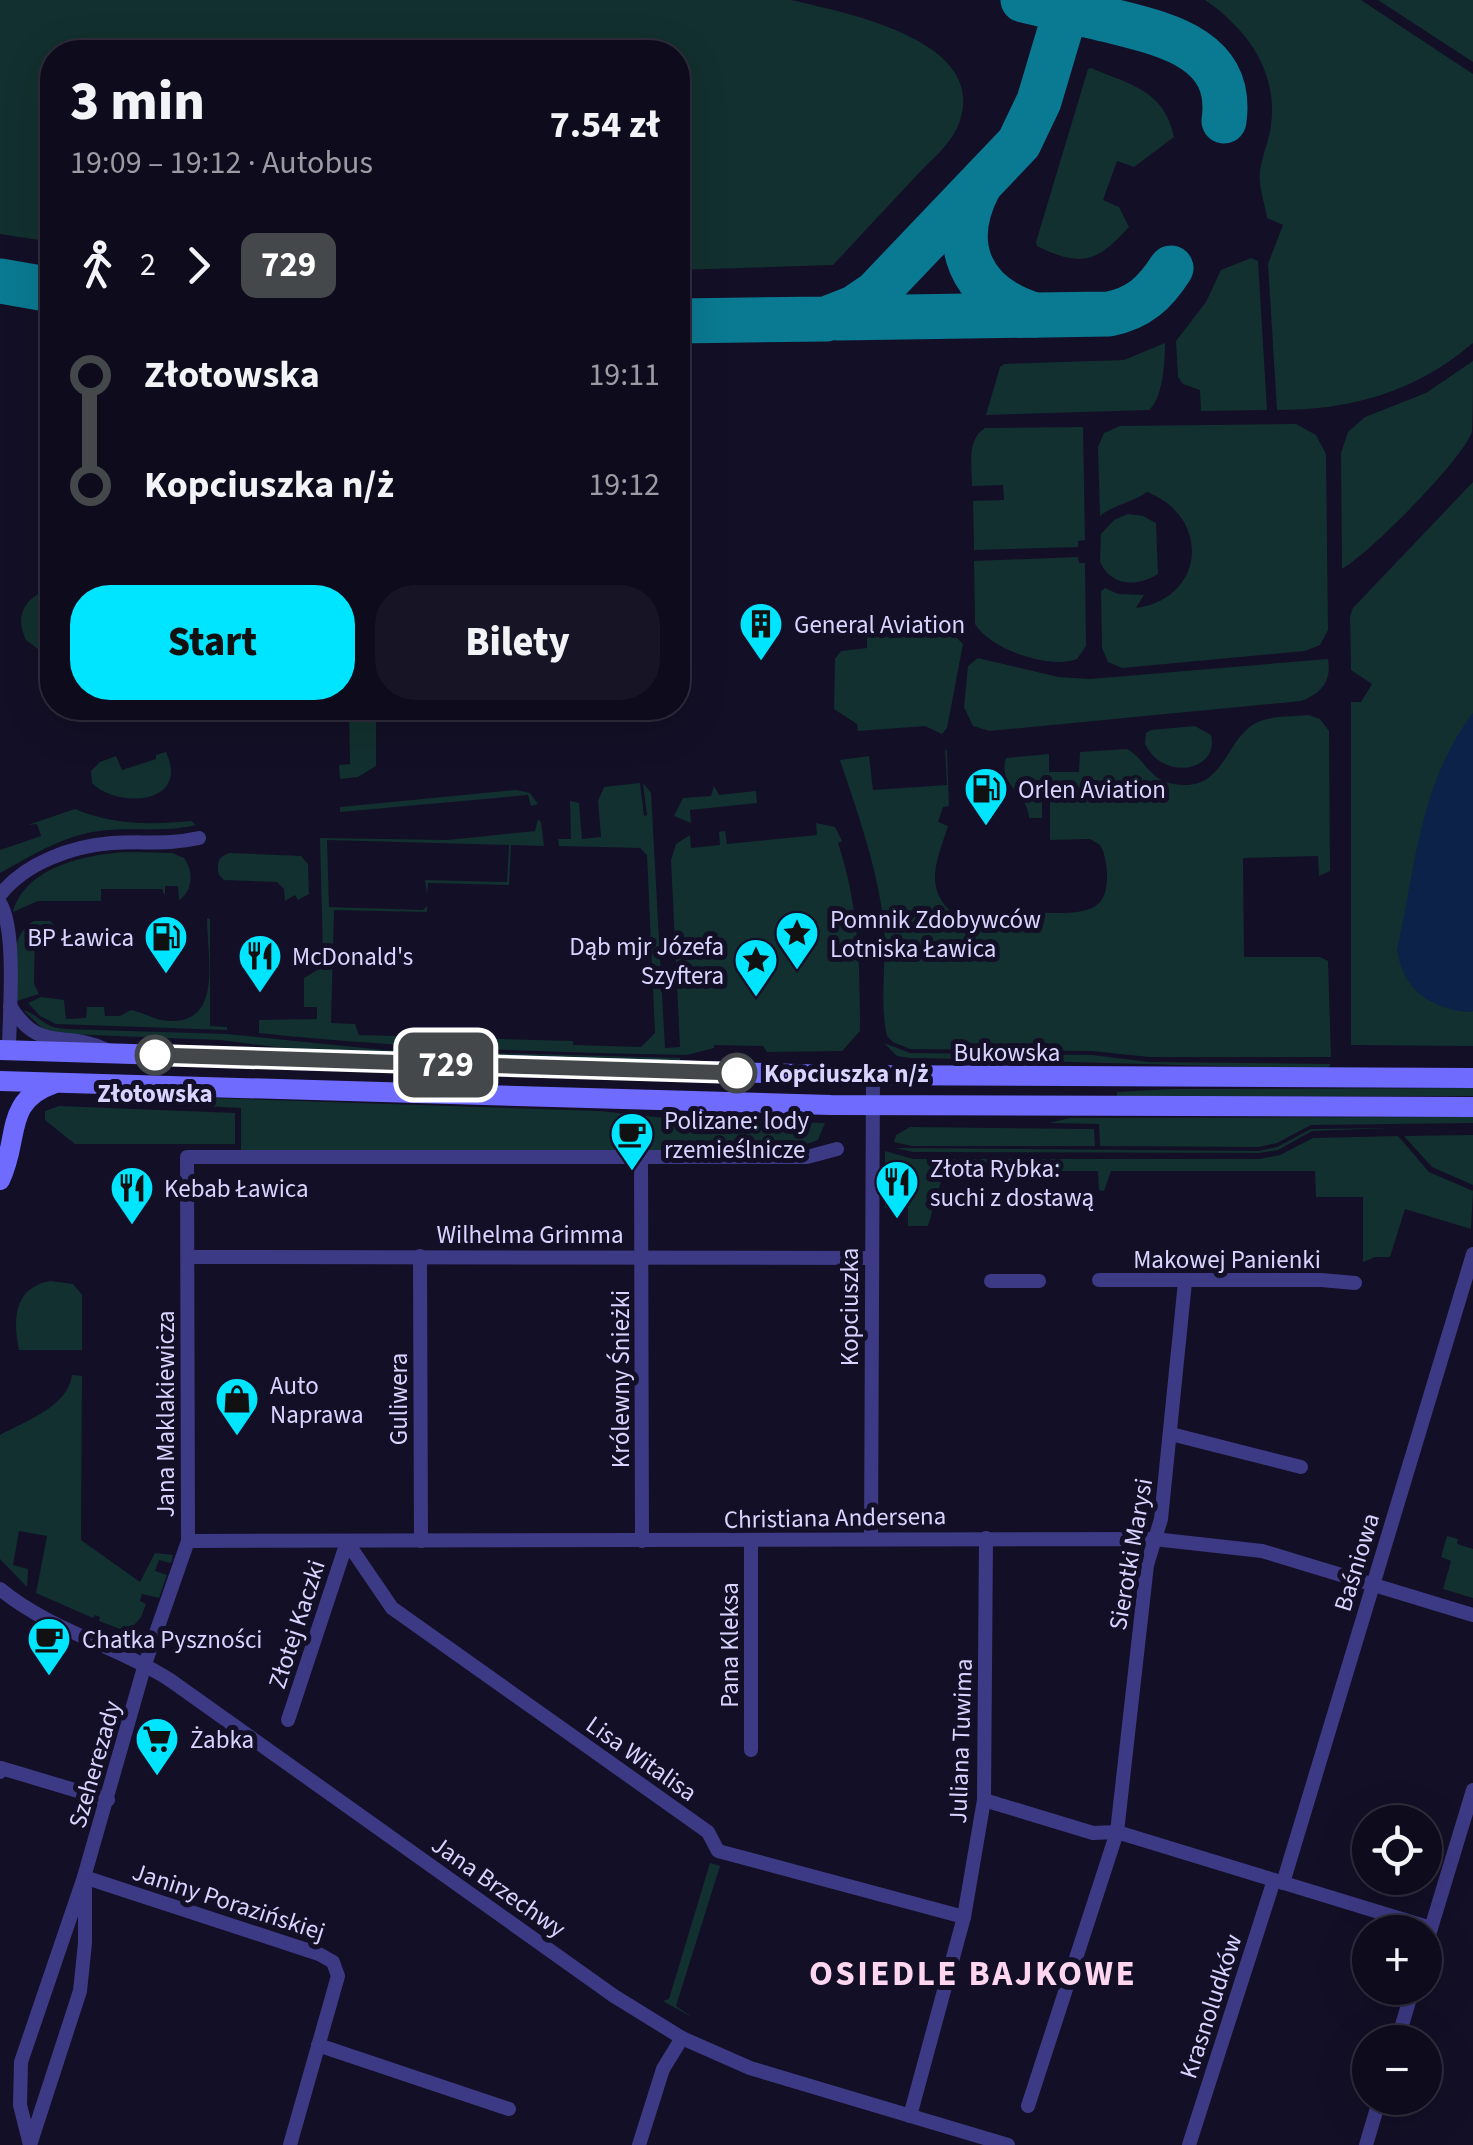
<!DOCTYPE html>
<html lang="pl">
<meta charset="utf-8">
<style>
:root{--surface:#0e0b1c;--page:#171425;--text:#f1f3f6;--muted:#9b9ba3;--line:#2e2b3b;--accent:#00e5ff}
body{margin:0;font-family:"Source Sans 3",sans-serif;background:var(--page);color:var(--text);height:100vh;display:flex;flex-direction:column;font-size:38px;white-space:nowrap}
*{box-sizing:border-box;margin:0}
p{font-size:32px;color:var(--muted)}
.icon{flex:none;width:55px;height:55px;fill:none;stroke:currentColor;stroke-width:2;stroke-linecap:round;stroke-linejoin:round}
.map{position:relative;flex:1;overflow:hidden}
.details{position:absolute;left:40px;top:40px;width:650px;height:680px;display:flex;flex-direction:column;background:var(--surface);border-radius:40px;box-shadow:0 10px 40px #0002,0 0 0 2px var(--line)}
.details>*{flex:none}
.badge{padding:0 20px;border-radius:15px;font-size:35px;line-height:65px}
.controls{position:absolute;left:1352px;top:1805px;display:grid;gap:20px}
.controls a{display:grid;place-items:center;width:90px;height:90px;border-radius:50%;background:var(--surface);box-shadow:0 10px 40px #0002,0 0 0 2px var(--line);font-size:50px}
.map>.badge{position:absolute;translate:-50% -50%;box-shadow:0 0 0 5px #fff}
.legs{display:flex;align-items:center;gap:15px;height:110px;padding:0 30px;font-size:32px}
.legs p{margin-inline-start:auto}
.overview{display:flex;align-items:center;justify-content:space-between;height:170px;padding:0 30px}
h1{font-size:55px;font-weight:800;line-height:75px}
.button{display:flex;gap:20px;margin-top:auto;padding:20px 30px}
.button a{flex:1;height:115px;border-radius:40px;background:var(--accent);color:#111;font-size:40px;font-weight:800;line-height:115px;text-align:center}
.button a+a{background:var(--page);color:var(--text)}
ul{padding:0 30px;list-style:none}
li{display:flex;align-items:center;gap:35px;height:110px;font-size:38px}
li i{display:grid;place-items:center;width:15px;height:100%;margin:0 12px;background:currentColor}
li i::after{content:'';width:25px;height:25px;margin:-12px;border:8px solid;border-radius:50%;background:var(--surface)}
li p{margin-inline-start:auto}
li:first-child i{background:linear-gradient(#0000 50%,currentColor 0)}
li:last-child i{background:linear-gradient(currentColor 50%,#0000 0)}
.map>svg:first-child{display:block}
.green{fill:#12302f}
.water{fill:#0c2248}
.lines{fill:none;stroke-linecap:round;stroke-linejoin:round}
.taxiway{stroke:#0a7a92;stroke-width:45}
.street{stroke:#3d3a85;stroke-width:14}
.secondary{stroke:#6f6bff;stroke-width:20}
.line-1-casing{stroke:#fff;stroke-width:22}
.line-1{stroke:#45484a;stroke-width:15}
.stop-1-dot{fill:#fff;stroke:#45484a;stroke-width:5}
.labels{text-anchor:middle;stroke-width:10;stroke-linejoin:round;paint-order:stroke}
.poi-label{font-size:25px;fill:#d9d4ff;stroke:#130f26;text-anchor:start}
.street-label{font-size:25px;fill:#d9d4ff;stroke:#130f26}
.stop-label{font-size:25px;font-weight:bold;fill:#d9d4ff;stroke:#130f26;text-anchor:start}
.district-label{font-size:35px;font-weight:bold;letter-spacing:2.5px;fill:#ffd6f0;stroke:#130f26}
</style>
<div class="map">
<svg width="1473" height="2145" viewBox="0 0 1473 2145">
<rect width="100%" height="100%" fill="#130f26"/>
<g class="green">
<path d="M 0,0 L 791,0 C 846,13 996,41 957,128 C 949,146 931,160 917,175 C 889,205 861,235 833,265 L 678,270 L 678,52 L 52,52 L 52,242 L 0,234 Z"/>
<path d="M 1205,0 L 1361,0 L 1473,74 L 1473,343 C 1415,392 1352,410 1277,410 L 1268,264 L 1283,225 L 1267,218 C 1265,204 1258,185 1260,171 C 1262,156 1269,141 1271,125 C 1278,71 1247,29 1205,0 Z"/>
<polygon points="1378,0 1473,0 1473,62"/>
<path d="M 1091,68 C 1131,85 1164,90 1174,137 L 1134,167 L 1117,161 L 1103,200 L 1119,207 L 1129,227 C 1097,262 1082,268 1037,246 L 1036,242 L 1088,69 Z"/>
<polygon points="1251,258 1258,261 1267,410 1201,411 1200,390 1183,384 1178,377 1176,341 1206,302 1221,270"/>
<path d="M 1165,343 C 1165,362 1163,398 1149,410 L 986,415 L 1000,367 L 1004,364 L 1124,360 Z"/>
<path d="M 1473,361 C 1473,378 1473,417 1472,432 C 1462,460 1370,553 1342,569 L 1341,453 L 1348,432 L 1365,417 L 1426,393 Z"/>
<path d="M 1296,424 L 1316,435 L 1326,454 L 1328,630 L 1320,645 L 1305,651 L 1122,668 L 1108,662 L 1102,648 L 1101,591 L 1105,588 L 1118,594 L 1144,595 L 1136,608 C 1206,598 1211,517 1147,492 C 1132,503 1115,504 1100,516 L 1098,447 L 1104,433 L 1120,426 Z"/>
<path d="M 1083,427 L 1085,540 L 1078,541 L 1078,547 L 974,550 L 973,501 L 1004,500 L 1003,485 L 972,486 C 972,466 966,440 985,428 Z"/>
<polygon points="1473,482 1473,1046 1351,1045 1351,702 1361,702 1372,684 1351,670 1350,616 1353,608"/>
<path d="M 1128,514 L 1143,516 L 1156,523 L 1158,574 C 1137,587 1112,587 1100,562 L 1101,534 L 1114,520 Z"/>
<path d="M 1078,557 L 1079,563 L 1085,563 L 1086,646 L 1077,659 C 1049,670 990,649 975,624 L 974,561 Z"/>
<path d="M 52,588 L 52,651 L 39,650 L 26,640 C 13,613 27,596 52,588 Z"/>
<polygon points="954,635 963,644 947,728 942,734 925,726 858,731 857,724 834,709 835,659 841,651 867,648 867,637"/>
<path d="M 978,658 L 1058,677 L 1090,679 L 1328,659 C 1332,681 1321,694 1301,701 L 990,731 L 973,726 L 964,707 L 968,666 Z"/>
<polygon points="349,708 383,708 386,711 376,717 376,766 358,777 340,779 339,765 350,764"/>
<path d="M 1308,715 L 1320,719 L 1329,731 L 1330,871 L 1319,876 L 1318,856 L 1243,858 L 1244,957 L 1320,957 L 1328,961 L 1331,1057 L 1149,1057 L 1092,1051 L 910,1049 L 893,1042 L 887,1036 C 879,1002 887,962 884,926 C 878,869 858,814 840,760 L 869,756 L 873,790 L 947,785 L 945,749 L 947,751 L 949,806 L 943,807 L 938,822 L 948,826 C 943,842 935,861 935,878 C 935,905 961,926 987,922 C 1003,920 1015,914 1032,913 C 1050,912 1086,917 1099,903 C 1111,892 1108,857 1100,845 L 1090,839 L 1050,840 L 1050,800 L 1042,800 L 1042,818 L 1029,818 C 1028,792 997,786 1006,758 L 1049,754 L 1049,772 L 1079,772 L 1080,752 L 1127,749 C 1143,757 1149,778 1169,783 C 1224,796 1223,743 1254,724 C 1268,715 1292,717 1308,715 Z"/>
<path d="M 1195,726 L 1211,735 C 1218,764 1184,776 1161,762 C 1154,758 1149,751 1145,744 L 1146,733 L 1151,730 Z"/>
<path d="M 166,752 C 191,805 117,809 92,783 L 91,771 L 100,762 L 116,756 L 122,770 L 156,759 L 156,755 Z"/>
<path d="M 640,783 L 644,816 L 647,815 L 643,783 L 651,793 L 665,1048 L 680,1047 L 671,860 L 676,844 L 690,835 L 691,848 L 720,845 L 719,832 L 725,831 L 727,844 L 817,835 L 816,823 L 835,827 L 842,841 L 838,843 C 859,906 860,965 860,1031 L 842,1051 L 767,1052 L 763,1046 L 714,1045 L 714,1048 L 687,1055 C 543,1052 401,1048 259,1033 L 259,1020 L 317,1019 L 317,1007 L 304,1007 L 304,978 L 317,970 L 323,955 L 320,838 L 448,840 L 535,831 L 538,819 L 541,822 L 544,846 L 511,845 L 509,885 L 428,883 L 427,894 L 425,880 L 507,882 L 509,845 L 327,840 L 329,907 L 423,910 L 427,906 L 427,912 L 334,910 L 331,1023 L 355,1024 L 359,1035 L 573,1041 L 573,1045 L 641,1047 L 655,1033 L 647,855 L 640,848 L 559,846 L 558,839 L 571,839 L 570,801 L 579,803 L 582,839 L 601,837 L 598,801 L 604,787 Z"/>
<polygon points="714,786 719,795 756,791 757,803 690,810 691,823 674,816 683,798 711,796"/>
<polygon points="516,790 530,793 538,804 531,806 528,795 340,812 340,807"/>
<path d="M 75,809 C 114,825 150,825 191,821 L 196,825 C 169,832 138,828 110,830 C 68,832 35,854 0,873 L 0,850 L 41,836 L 37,824 L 28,825 Z"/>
<path d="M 131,852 L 172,853 L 184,858 C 194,871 193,891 179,900 L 178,886 L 165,886 L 165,896 L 162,889 L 101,889 L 101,901 L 38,901 L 13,912 C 25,866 90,853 131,852 Z"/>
<path d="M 230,853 L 301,856 L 308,864 L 309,894 L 298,900 L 295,895 L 285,901 L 284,889 L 277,882 L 224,880 L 219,875 C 216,864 218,856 230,853 Z"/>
<path d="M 207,918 L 210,919 L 210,1026 L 227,1027 L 227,1030 L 56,1024 L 40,1016 L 28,1003 L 41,997 L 64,1000 L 66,1019 L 86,1018 L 87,1007 L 104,1007 L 105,1016 L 120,1016 L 131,1010 C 141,1012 152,1018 161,1020 C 225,1030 207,959 207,918 Z"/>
<path d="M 34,921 L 50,921 L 59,929 L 35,931 L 34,984 L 39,994 L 17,1001 C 14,974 8,935 34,921 Z"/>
<path d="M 23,1010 C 39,1014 41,1027 65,1029 L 227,1034 L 384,1050 L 680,1058 L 680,1061 L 292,1049 L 220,1040 L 66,1034 L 43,1029 Z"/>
<path d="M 884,1043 L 910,1053 L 1092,1055 L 1149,1062 L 1331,1064 L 1328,1068 C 1188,1067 1050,1060 910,1058 L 897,1056 Z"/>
<polygon points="1473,1088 1473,1096 1117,1096 1117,1092 1173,1089"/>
<polygon points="213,1098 600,1111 675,1119 825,1123 818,1140 804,1145 804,1150 241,1150 241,1108 184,1105"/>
<polygon points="59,1106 235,1113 235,1144 75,1144 45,1120 45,1111"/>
<polygon points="1473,1117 1473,1123 1311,1125 1277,1143 1259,1147 1100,1146 1099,1124 1049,1123 1070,1118"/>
<polygon points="910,1127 1094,1129 1095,1146 912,1146 894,1142 896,1135"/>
<polygon points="1393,1128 1312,1131 1278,1150 1259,1153 913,1152 895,1148 1259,1151 1277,1147 1311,1129"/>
<polygon points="1473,1135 1473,1185 1432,1167 1404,1136"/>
<polygon points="1398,1136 1429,1172 1473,1191 1471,1229 1405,1209 1390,1257 1375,1257 1363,1262 1363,1197 1316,1197 1315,1171 1111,1171 1104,1191 1099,1190 1098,1171 944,1171 928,1226 908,1226 908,1208 885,1208 885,1151 913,1159 1259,1159 1280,1155 1313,1138"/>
<path d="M 50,1281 L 73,1284 L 82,1295 L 82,1350 L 19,1350 C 13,1320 13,1288 50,1281 Z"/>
<path d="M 72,1375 L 82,1376 L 81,1540 L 140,1582 L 155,1553 L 173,1555 L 171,1563 L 159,1560 L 155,1571 L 167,1575 L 159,1598 L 142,1594 L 140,1601 L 146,1604 L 141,1617 L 128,1632 L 99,1621 L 100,1617 L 95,1615 L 93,1618 L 36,1593 L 47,1536 L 19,1531 L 13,1565 L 28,1569 L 27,1587 L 0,1559 L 0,1435 C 25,1421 68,1407 72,1375 Z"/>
<polygon points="1447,1536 1458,1539 1457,1544 1473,1549 1473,1598 1443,1589 1451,1561 1441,1557"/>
<polygon points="710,1863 720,1866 676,2006 693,2018 663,2001 669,1999"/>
</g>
<path class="water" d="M 1473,713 L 1473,1011 L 1469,1012 C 1431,1009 1403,990 1397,950 C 1416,866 1419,784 1473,713 Z"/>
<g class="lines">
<g class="taxiway">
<path d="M 1023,0 C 1052,7 1080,13 1108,20 C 1163,34 1234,47 1224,121"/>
<path d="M 979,186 C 948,246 971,295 1034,315"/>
<polyline points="0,281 52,290"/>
<path d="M 838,318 L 1109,314 C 1139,308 1155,293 1171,268"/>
<polyline points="678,321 826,319 854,308 876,293 1019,143 1039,101 1069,0"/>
</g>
<g class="street">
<path d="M 0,895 C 25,863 72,846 112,843 C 142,841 169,845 199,838"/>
<path d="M 0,903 C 17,930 9,1016 9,1051"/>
<path d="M 10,1006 C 41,1055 64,1029 107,1050"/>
<polyline points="641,1157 642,1541"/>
<polyline points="420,1256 421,1541"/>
<polyline points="188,1257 872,1258"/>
<polyline points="1099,1280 1321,1280 1355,1283"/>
<polyline points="991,1281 1039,1281"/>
<polyline points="1171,1434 1301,1467"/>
<polyline points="871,1539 873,1075"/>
<polyline points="751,1540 751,1750"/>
<polyline points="188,1541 1154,1539 1262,1551 1473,1615"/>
<polyline points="347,1542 392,1608 708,1832 718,1851 964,1917"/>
<path d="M 0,1589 C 51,1631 115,1645 170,1680 L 614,1996 L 682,2038 L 750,2068 L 1008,2145"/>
<polyline points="288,1720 347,1542"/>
<polyline points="0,1772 1,1768 108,1800"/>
<polyline points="984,1800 1093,1833 1117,1832 1431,1928"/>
<polyline points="84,1877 319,1954 333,1962 338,1976 290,2145"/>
<polyline points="1283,1883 1473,1254"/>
<polyline points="1425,1948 1473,1790"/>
<polyline points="1397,2042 1413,1988"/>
<polyline points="318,2045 509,2109"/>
<polyline points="1028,2106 1117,1832 1147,1565 1161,1519 1185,1282"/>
<polyline points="910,2116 964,1917 984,1800 986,1538"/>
<polyline points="30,2145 20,2105 21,2062 84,1877 145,1664 188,1541 187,1157 807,1157 837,1149"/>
<polyline points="30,2145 80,1991 85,1943 85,1888"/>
<polyline points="639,2145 663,2069 682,2038"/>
<polyline points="1189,2145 1274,1880"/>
<polyline points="1366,2145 1380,2098"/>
</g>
<g class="secondary">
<polyline points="0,1050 831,1075 1473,1078"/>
<polyline points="0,1081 831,1105 1473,1107"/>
<path d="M 0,1180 C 20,1140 3,1101 53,1084"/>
</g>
</g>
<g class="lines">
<defs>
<polyline id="line-1" points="155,1055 737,1073"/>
</defs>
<use href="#line-1" class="line-1-casing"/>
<use href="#line-1" class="line-1"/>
</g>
<defs>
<symbol id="building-pin" viewBox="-11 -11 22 30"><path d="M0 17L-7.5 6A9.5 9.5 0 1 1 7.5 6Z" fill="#00e5ff" stroke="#130f26"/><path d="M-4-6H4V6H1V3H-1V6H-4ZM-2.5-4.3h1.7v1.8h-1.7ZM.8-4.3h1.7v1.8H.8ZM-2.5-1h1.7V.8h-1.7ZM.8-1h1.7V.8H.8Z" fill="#111"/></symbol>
<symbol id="fuel-pin" viewBox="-11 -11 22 30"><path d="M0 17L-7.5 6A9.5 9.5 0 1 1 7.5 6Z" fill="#00e5ff" stroke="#130f26"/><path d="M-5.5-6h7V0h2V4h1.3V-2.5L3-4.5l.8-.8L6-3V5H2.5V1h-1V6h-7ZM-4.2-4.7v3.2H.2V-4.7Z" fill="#111"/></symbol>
<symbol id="sight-pin" viewBox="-11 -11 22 30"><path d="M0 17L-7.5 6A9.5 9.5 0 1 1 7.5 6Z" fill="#00e5ff" stroke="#130f26"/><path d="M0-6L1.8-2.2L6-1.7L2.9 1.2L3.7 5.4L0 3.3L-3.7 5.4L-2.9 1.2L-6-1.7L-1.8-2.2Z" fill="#111"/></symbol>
<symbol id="restaurant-pin" viewBox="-11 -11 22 30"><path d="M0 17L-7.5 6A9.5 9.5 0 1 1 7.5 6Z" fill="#00e5ff" stroke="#130f26"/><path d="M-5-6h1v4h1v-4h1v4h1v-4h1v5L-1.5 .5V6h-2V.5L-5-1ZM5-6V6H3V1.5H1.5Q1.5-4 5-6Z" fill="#111"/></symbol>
<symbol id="cafe-pin" viewBox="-11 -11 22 30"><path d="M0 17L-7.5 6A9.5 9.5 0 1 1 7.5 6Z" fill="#00e5ff" stroke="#130f26"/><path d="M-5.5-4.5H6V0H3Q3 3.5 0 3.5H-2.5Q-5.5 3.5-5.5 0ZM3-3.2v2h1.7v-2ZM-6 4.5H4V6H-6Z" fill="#111"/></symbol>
<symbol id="shop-pin" viewBox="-11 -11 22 30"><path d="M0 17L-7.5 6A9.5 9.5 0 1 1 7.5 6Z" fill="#00e5ff" stroke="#130f26"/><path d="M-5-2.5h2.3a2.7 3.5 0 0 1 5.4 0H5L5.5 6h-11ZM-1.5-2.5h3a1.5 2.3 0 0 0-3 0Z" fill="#111"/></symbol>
<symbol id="supermarket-pin" viewBox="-11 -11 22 30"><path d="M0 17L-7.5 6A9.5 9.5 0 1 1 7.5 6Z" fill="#00e5ff" stroke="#130f26"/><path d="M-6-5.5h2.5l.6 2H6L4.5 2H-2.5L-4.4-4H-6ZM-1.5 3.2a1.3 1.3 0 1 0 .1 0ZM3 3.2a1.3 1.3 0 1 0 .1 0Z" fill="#111"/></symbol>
</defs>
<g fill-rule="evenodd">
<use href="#building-pin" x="736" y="599" width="50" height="68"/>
<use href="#fuel-pin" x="961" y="764" width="50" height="68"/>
<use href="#sight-pin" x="772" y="908" width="50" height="68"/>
<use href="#fuel-pin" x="141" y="912" width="50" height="68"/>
<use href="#restaurant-pin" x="235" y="931" width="50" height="68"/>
<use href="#sight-pin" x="731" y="935" width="50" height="68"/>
<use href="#cafe-pin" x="607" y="1109" width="50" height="68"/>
<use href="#restaurant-pin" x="872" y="1157" width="50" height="68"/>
<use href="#restaurant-pin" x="107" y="1163" width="50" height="68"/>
<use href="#shop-pin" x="212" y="1374" width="50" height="68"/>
<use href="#cafe-pin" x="24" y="1614" width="50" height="68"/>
<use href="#supermarket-pin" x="132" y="1714" width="50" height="68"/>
</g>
<g class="stop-1-dot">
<circle cx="155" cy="1055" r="18"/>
<circle cx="737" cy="1073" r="18"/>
</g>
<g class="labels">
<g class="poi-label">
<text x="794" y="633">General Aviation</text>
<text x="1018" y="798">Orlen Aviation</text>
<text x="830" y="928">Pomnik Zdobywców<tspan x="830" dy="29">Lotniska Ławica</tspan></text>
<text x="134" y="946" text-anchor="end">BP Ławica</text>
<text x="724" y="955" text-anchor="end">Dąb mjr Józefa<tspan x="724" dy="29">Szyftera</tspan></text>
<text x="292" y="965">McDonald's</text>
<text x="664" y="1129">Polizane: lody<tspan x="664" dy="29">rzemieślnicze</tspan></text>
<text x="930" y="1177">Złota Rybka:<tspan x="930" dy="29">suchi z dostawą</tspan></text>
<text x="164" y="1197">Kebab Ławica</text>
<text x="270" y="1394">Auto<tspan x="270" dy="29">Naprawa</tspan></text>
<text x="82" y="1648">Chatka Pyszności</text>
<text x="190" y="1748">Żabka</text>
</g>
<g class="street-label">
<text x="1007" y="1061">Bukowska</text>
<text x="530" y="1243">Wilhelma Grimma</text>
<text x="1227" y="1268">Makowej Panienki</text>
<text transform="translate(849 1307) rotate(-90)" y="9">Kopciuszka</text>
<text transform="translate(620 1379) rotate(-90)" y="9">Królewny Śnieżki</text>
<text transform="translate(398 1399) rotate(-90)" y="9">Guliwera</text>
<text transform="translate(165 1414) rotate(-90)" y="9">Jana Maklakiewicza</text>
<text transform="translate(835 1517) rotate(-1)" y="9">Christiana Andersena</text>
<text transform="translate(1130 1554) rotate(-80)" y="9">Sierotki Marysi</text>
<text transform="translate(1356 1562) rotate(-73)" y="9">Baśniowa</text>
<text transform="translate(296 1624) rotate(-72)" y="9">Złotej Kaczki</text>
<text transform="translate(729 1645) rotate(-90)" y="9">Pana Kleksa</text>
<text transform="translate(960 1741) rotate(-88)" y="9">Juliana Tuwima</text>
<text transform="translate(642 1758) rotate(35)" y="9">Lisa Witalisa</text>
<text transform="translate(94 1764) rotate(-74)" y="9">Szeherezady</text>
<text transform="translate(499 1886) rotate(35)" y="9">Jana Brzechwy</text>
<text transform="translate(229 1901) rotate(18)" y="9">Janiny Porazińskiej</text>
<text transform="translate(1210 2006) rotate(-72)" y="9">Krasnoludków</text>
</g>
<g class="stop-label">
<text x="764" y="1082">Kopciuszka n/ż</text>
<text x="155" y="1102" text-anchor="middle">Złotowska</text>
</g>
<g class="district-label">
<text x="973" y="1985">OSIEDLE BAJKOWE</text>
</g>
</g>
</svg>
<div class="controls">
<a><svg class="icon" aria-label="locate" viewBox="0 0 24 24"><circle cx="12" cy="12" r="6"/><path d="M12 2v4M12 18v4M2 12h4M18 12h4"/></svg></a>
<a>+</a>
<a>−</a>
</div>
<b class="badge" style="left:446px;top:1065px;background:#45484a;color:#fff">729</b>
<section class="details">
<div class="overview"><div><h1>3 min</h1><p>19:09 – 19:12 · Autobus</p></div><b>7.54 zł</b></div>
<div class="legs"><svg class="icon" aria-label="walk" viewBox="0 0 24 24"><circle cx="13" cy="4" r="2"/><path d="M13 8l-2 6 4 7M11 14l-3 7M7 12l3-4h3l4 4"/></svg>2<svg class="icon" aria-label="forward" viewBox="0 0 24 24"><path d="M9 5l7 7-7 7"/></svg><b class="badge" style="background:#45484a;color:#fff">729</b></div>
<ul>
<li><i style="color:#45484a"></i><b>Złotowska</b><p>19:11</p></li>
<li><i style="color:#45484a"></i><b>Kopciuszka n/ż</b><p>19:12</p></li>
</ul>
<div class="button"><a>Start</a><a>Bilety</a></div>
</section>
</div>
